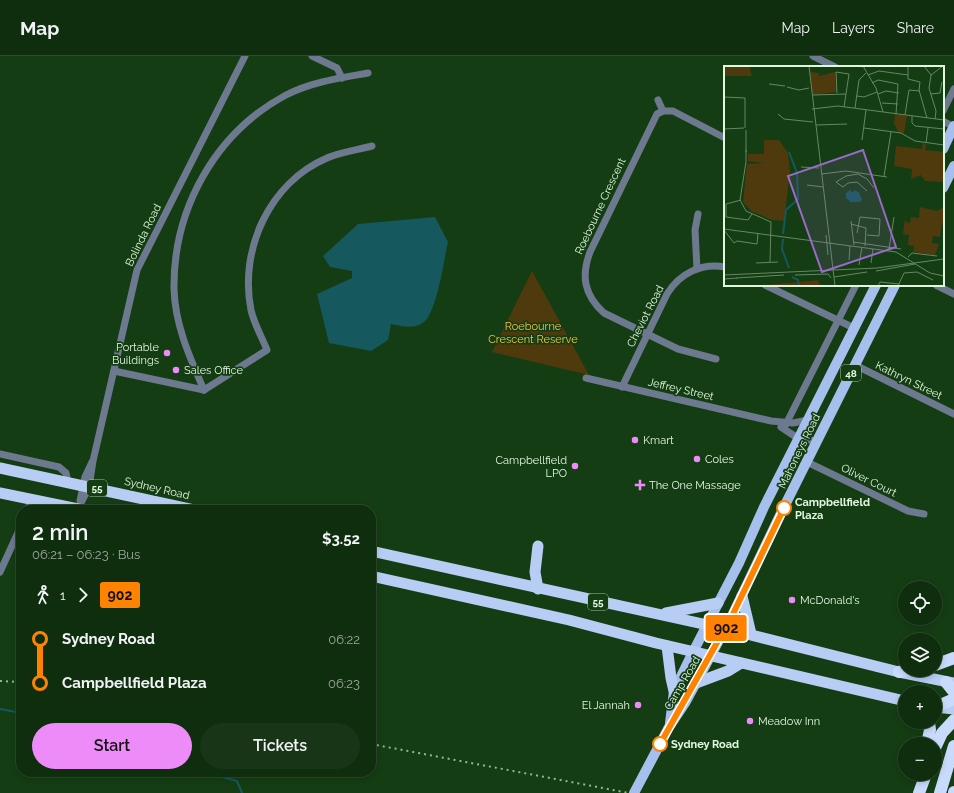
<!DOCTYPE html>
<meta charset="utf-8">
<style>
:root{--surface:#0f2e0e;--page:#183617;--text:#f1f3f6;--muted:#9ba89e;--line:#2f4a2e;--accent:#ed8cf9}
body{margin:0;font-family:Raleway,sans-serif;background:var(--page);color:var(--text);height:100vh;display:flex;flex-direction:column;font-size:15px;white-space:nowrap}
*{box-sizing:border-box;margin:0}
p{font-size:13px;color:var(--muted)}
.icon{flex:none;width:22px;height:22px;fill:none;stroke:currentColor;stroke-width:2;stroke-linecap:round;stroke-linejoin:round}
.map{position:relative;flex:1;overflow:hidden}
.details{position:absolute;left:16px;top:449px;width:360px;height:272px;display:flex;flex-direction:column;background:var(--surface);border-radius:16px;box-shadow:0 2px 6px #0003,0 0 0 1px var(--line)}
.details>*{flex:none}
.badge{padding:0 8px;border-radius:3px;font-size:14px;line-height:26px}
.buttons{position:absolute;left:898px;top:525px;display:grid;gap:8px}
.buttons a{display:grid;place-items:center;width:44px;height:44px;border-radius:50%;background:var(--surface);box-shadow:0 2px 6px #0003,0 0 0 1px var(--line);font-size:20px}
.map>.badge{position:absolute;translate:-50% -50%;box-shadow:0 0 0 2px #fff}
.legs{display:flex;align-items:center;gap:6px;height:44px;padding:0 16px;font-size:13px}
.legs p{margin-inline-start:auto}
.summary{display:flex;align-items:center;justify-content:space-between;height:68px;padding:0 16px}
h1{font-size:22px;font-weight:600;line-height:30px}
.action{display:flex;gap:8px;margin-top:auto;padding:8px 16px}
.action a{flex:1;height:46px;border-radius:24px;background:var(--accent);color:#111;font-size:16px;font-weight:600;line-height:46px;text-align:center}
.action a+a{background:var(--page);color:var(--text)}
ul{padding:0 16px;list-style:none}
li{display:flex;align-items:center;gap:14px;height:44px;font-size:15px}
li i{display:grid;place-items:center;width:6px;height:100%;margin:0 5px;background:currentColor}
li i::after{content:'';width:10px;height:10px;margin:-5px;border:3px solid;border-radius:50%;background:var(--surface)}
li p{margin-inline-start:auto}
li:first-child i{background:linear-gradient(#0000 50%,currentColor 0)}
li:last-child i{background:linear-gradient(currentColor 50%,#0000 0)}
header{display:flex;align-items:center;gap:24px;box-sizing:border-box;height:56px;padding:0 20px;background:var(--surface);border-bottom:1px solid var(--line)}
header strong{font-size:19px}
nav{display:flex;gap:22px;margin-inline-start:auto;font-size:14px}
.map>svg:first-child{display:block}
.green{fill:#4f3a0e}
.water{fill:#15585d}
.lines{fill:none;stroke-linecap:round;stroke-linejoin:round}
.stream{stroke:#15585d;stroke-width:2}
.minor{stroke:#6d798f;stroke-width:7}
.primary{stroke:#a7bfec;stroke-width:10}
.trunk{stroke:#b8cdf4;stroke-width:11}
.motorway{stroke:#c9dbfc;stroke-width:12}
.rail{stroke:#97b596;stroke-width:2;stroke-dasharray:2 4;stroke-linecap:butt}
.line-1-casing{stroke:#fff;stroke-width:9}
.line-1{stroke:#ff8200;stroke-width:6}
.poi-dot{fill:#ed8cf9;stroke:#143d13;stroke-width:1.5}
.stop-1-dot{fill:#fff;stroke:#ff8200;stroke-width:2}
.labels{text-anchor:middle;stroke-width:3.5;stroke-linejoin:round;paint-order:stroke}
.shield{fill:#143d13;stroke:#a4c0a2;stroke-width:1}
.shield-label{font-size:10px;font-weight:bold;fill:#e1f8df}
.street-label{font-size:11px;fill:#e1f8df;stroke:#143d13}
.park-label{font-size:11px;fill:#fbc140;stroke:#143d13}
.poi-label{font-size:11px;fill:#e1f8df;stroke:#143d13;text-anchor:start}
.stop-label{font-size:11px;font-weight:bold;fill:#e1f8df;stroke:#143d13;text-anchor:start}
.inset-river{fill:none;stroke:#15585d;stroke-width:2}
.inset-road{fill:none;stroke:#668865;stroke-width:1}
.view{fill:#9a69c9;fill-opacity:0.15;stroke:#9a69c9;stroke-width:2}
.inset-edge{fill:none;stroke:#e1f8df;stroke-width:2}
</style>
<header>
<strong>Map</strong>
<nav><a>Map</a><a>Layers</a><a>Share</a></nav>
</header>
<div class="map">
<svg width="954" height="737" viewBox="0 0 954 737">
<rect width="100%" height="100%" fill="#143d13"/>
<polygon class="green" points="532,215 589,319 492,296"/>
<path class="water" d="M 435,161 L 448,186 C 444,203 437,256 424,266 C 414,274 402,270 391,268 L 388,284 L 371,295 L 329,287 L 317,238 L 352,222 L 352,215 L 330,211 L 323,200 L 358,168 Z"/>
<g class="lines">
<g class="stream">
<polyline points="0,653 21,657"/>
<polyline points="203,716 237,725 242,737"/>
</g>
<g class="minor">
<polyline points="312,0 337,12 342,22"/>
<polyline points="813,0 835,11"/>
<polyline points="658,44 663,55"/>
<polyline points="943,55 954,33"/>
<polyline points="943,65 954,71"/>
<polyline points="697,213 695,174 698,158"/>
<polyline points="765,229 854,272"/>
<polyline points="936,229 954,238"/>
<path d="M 716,303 L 678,293 L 604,257 C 584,239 581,220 590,196 L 657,58 L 663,55 L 673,55 L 725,82"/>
<polyline points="855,309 954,358"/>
<polyline points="114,315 204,334"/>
<polyline points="586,322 771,365 793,367 808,364"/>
<path d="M 622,331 L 667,238 C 680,217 701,207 725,211"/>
<path d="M 204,334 C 190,302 175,269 174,233 C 173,153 215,77 286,39 C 311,26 340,22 368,17"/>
<path d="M 204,334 L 267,294 C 262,281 254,268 251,254 C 239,194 269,127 327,102 C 340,96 357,94 372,90"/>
<polyline points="781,371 799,383 817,385"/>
<polyline points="784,372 856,229"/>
<polyline points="0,398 59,411 66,417 68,426"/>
<polyline points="807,406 908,455 924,458"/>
<polyline points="80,445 85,421 92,406"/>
<polyline points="78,453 89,431 93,405 137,214 245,0"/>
<polyline points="28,454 31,443"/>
<polyline points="0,516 21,470"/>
</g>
<g class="primary">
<polyline points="943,93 954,70"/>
<polyline points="943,132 954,110"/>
<polyline points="670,667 674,635 693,596 739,507 764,451 876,229"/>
<polyline points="634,737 669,671 685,647 732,560 784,451 895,229"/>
</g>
<g class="trunk">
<polyline points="0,412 194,454"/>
<polyline points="0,437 83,454"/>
<polyline points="538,490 535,516 538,533"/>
<polyline points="371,495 735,575 899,616 954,627"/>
<polyline points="371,520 569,564 656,587 905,645"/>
<polyline points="742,540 751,578"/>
<polyline points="666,557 718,547"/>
<polyline points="667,590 671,622 674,635"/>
<polyline points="696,627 728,615 741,607"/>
<polyline points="935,651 954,653"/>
</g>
<g class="motorway">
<polyline points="935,609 954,602"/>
<polyline points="899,616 909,614"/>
<polyline points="946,626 954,636"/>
<polyline points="936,651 954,643"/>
<polyline points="927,688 930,674 929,666"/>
<polyline points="935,692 942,677 954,664"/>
<polyline points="919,737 926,718"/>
<polyline points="940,737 954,690"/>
<polyline points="954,737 954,736"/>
</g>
<g class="rail">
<polyline points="0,625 21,626"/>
<polyline points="371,688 629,737"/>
</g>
</g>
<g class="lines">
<defs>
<polyline id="line-1" points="660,688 732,560 784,452"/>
</defs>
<use href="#line-1" class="line-1-casing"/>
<use href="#line-1" class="line-1"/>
</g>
<g class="poi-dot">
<circle cx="167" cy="297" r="4"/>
<circle cx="176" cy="314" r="4"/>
<circle cx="635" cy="384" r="4"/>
<circle cx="697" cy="403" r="4"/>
<circle cx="575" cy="410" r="4"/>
<path d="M638 423h4v4h4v4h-4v4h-4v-4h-4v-4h4z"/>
<circle cx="792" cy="544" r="4"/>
<circle cx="638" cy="649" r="4"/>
<circle cx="750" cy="665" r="4"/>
</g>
<g class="stop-1-dot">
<circle cx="784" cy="452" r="7"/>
<circle cx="660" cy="688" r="7"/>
</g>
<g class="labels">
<g class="shield">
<rect x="841" y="309" width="20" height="16" rx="3"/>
<rect x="87" y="424" width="20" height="16" rx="3"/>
<rect x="588" y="538" width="20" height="16" rx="3"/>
</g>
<g class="shield-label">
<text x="851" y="321">48</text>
<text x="97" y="436">55</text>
<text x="598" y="550">55</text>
</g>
<g class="street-label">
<text transform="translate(600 150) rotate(-65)" y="4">Roebourne Crescent</text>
<text transform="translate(143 179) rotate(-64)" y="4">Bolinda Road</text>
<text transform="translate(645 260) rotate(-63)" y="4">Cheviot Road</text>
<text transform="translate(909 324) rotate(26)" y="4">Kathryn Street</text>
<text transform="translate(681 333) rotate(13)" y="4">Jeffrey Street</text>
<text transform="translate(799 395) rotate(-64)" y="4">Mahoneys Road</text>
<text transform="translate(869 424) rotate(26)" y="4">Oliver Court</text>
<text transform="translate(157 432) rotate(13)" y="4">Sydney Road</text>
<text transform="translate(682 627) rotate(-60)" y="4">Camp Road</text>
</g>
<g class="park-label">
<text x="533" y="274">Roebourne<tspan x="533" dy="13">Crescent Reserve</tspan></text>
</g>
<g class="poi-label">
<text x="159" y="295" text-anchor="end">Portable<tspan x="159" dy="13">Buildings</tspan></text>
<text x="184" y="318">Sales Office</text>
<text x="643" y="388">Kmart</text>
<text x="705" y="407">Coles</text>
<text x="567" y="408" text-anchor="end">Campbellfield<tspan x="567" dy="13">LPO</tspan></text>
<text x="649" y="433">The One Massage</text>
<text x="800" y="548">McDonald's</text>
<text x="630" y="653" text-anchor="end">El Jannah</text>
<text x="758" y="669">Meadow Inn</text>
</g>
<g class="stop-label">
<text x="795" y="450">Campbellfield<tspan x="795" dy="13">Plaza</tspan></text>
<text x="671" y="692">Sydney Road</text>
</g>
</g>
<g transform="translate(724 10)">
<rect width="220" height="220" fill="#143d13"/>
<path d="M 1,0 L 25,0 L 28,10 L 0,10 ZM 86,6 L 95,7 L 95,10 L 111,6 L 112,26 L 89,29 ZM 171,48 L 183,50 L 180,67 L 174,66 L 170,57 ZM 40,74 L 55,74 L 64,87 L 66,105 L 60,155 L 48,154 L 27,145 L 19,136 L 23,98 L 40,97 L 24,95 L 24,88 L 40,88 ZM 199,77 L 202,78 L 201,84 L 220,86 L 220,116 L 201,115 L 197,109 L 187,113 L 188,103 L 170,100 L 172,80 L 198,83 ZM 196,141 L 213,145 L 220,141 L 220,157 L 218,157 L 216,171 L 209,170 L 208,177 L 215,178 L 211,189 L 189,186 L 190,180 L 184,179 L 185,169 L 179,168 L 181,153 L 182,156 L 186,157 L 187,151 L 195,152 ZM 94,214 L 96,220 L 30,220 L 75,216 Z" fill="#4f3a0e"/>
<path d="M 126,124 L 129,127 L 130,124 L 135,126 L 138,134 L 136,136 L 127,136 L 122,132 L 122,127 Z" fill="#15585d"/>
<path class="inset-river" d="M 59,168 L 62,144 L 74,133 L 73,107 L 65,86M 59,173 L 58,183 L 65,202M 68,211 L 74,214 L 75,220"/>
<path class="inset-road" d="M 85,0 L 111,220M 139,0 L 152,22 L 159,46M 184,0 L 184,13 L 196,16 L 195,24 L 203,52M 200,0 L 207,9 L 205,22 L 212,45 L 211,53M 144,9 L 155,5 L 184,9M 207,9 L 219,0M 148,17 L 154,14 L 174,18 L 172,48M 45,18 L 61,20M 63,21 L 75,24 L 85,22M 113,27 L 112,6 L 125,8 L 120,41M 154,28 L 162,25 L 175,27M 207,28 L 216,27 L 218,16M 89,29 L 122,28M 133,30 L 140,31 L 153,26M 0,31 L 21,32 L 21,62M 158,37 L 174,38M 131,42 L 135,14 L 142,7M 88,43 L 114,40 L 220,54M 54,48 L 60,53 L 89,56M 181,49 L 185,24 L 196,25M 188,50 L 188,57 L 191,60 L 220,63M 92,59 L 123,58M 140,62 L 177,67 L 191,75 L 220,79M 0,63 L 20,62M 138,74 L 142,44M 202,77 L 204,62M 22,84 L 22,96 L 16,134 L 22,145 L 47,156 L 46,196M 22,86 L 22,64M 77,101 L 95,102M 98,108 L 122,105 L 163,111M 160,110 L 167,66M 112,116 L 122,110 L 134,108 L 143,113 L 150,122M 112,116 L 119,121 L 124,117 L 133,116 L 143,125M 83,119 L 99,121M 17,134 L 2,138 L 2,151 L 24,154 L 28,148M 127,155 L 130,179M 127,158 L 142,162 L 141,180M 0,163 L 172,186 L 206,207 L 220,210M 0,164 L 10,177 L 13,175 L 33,178 L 34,167M 133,167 L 136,151 L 156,153 L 155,170 L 143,169M 102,169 L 104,189M 129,176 L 177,183M 165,183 L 170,151M 184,191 L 188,187 L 213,190M 125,194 L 126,180M 32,197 L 54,196M 147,197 L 149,183M 135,199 L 138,181M 152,205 L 191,198M 0,209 L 153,202 L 220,193M 71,209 L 104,208 L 107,212M 110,211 L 143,206M 12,212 L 60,209M 0,213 L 13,212M 154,220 L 156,216 L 175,218M 174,220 L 180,207 L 193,206 L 209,214"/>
<path class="view" d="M 139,84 L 172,181 L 98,206 L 64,110 Z"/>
<rect width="220" height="220" class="inset-edge"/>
</g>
</svg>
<div class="buttons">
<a><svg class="icon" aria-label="locate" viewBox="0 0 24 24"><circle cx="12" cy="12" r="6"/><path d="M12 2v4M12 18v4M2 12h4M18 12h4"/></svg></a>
<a><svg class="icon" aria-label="layers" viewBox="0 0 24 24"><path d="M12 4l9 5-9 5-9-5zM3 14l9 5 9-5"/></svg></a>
<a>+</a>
<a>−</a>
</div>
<b class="badge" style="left:726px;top:572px;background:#ff8200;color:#111">902</b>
<section class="details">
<div class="summary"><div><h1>2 min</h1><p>06:21 – 06:23 · Bus</p></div><b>$3.52</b></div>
<div class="legs"><svg class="icon" aria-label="walk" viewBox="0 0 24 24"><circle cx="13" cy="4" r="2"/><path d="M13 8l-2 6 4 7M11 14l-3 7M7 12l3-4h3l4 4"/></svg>1<svg class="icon" aria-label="forward" viewBox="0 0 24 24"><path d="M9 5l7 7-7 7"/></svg><b class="badge" style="background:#ff8200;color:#111">902</b></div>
<ul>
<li><i style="color:#ff8200"></i><b>Sydney Road</b><p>06:22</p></li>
<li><i style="color:#ff8200"></i><b>Campbellfield Plaza</b><p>06:23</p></li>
</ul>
<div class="action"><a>Start</a><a>Tickets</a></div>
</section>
</div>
